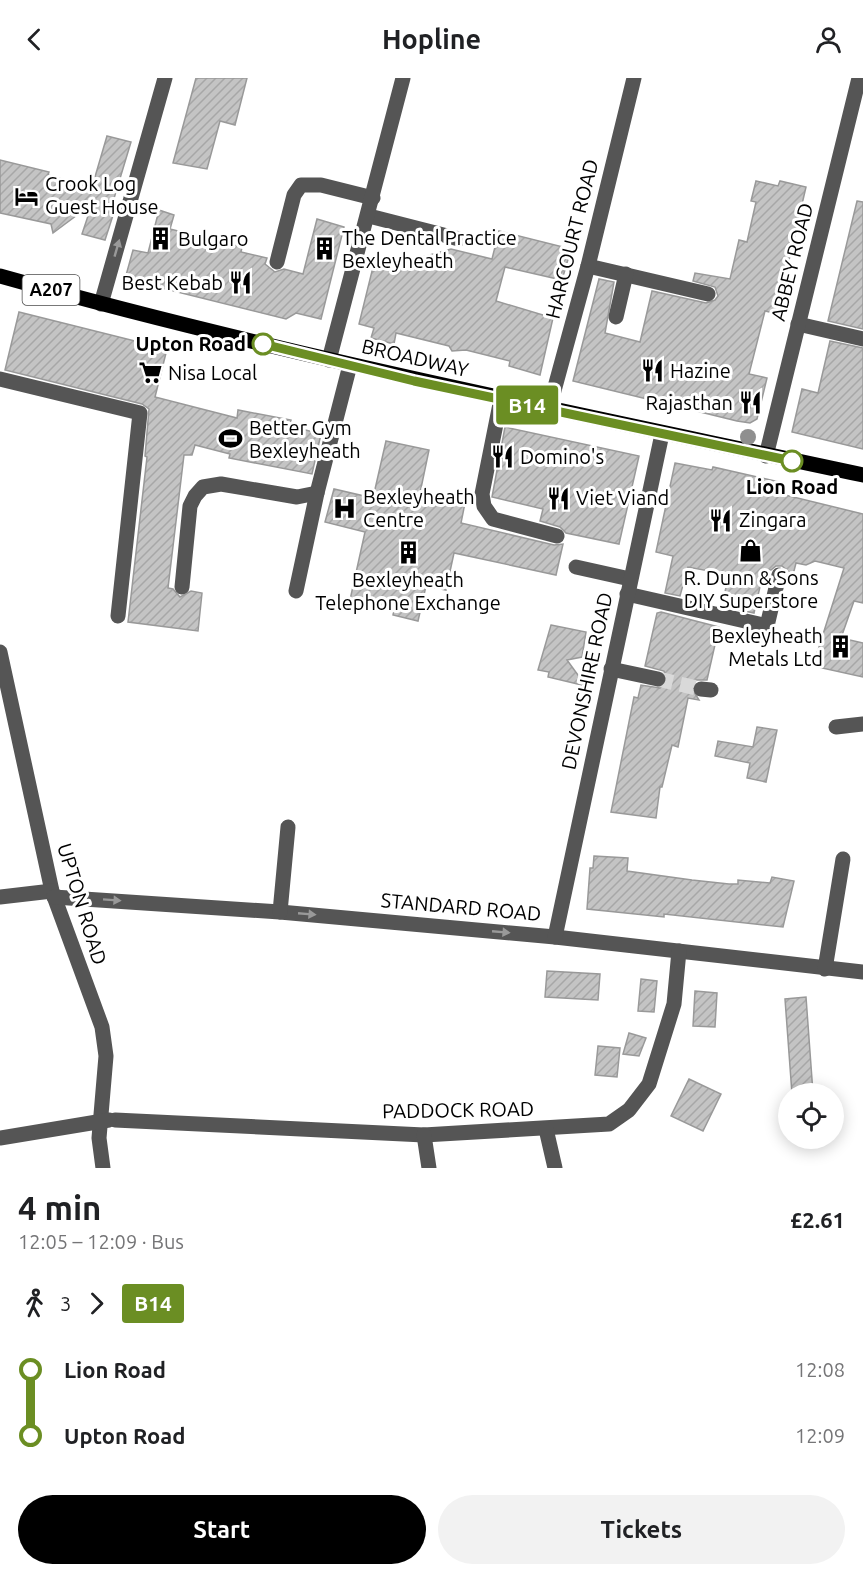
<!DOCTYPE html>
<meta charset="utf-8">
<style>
:root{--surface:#fff;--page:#f2f2f2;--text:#202124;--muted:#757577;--accent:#000}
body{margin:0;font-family:Ubuntu,sans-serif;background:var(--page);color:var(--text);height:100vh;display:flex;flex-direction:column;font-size:22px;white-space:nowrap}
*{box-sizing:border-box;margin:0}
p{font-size:20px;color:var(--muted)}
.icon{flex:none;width:33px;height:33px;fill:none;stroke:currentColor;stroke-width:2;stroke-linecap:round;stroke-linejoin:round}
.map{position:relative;height:1090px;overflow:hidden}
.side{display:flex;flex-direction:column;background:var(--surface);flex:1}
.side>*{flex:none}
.badge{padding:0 12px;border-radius:4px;font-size:21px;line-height:39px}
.controls{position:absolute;left:778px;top:1005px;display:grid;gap:12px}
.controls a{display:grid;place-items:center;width:66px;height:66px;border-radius:50%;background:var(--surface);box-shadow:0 3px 15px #0003;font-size:30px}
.map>.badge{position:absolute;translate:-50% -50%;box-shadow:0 0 0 3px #fff}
.legs{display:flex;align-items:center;gap:9px;height:66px;padding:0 18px;font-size:20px}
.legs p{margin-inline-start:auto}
.overview{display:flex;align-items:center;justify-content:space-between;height:102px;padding:0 18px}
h1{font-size:33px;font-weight:600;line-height:45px}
.button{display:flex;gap:12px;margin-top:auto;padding:12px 18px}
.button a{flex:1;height:69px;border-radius:36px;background:var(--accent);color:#fff;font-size:24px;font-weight:600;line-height:69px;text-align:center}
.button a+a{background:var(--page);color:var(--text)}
ul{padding:0 18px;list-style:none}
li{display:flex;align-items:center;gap:21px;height:66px;font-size:22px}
li i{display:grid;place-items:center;width:9px;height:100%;margin:0 8px;background:currentColor}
li i::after{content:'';width:15px;height:15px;margin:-8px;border:4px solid;border-radius:50%;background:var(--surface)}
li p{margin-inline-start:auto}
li:first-child i{background:linear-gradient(#0000 50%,currentColor 0)}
li:last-child i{background:linear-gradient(currentColor 50%,#0000 0)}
header{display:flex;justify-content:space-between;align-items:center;height:78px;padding:0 18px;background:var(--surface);font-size:27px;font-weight:600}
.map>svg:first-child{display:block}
.building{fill:url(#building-hatch);stroke:#999;stroke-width:1.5}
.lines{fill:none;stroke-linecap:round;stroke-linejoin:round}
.minor-tunnel{stroke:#d9d9d9;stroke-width:15;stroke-dasharray:15 8;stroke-linecap:butt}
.minor{stroke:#555;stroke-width:15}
.major{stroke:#000;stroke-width:15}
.tree{fill:#8f8f8f}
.oneway{fill:#999}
.line-1-casing{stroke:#fff;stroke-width:14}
.line-1{stroke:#6b8e23;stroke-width:9}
.stop-1-dot{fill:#fff;stroke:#6b8e23;stroke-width:3}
.labels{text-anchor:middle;stroke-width:6;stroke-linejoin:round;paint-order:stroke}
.shield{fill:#fff;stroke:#4c4c4c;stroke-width:1.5}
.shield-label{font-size:18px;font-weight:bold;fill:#000}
.poi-label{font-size:20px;fill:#000;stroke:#fff;text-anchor:start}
.street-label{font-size:20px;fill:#000;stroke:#fff}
.stop-label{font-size:20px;font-weight:bold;fill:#000;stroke:#fff;text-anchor:end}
</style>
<header><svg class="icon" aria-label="back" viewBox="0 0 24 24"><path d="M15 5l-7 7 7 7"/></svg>Hopline<svg class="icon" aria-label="person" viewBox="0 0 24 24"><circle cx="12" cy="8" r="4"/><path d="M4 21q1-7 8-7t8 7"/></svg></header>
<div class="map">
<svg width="863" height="1090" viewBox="0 0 863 1090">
<defs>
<pattern id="building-hatch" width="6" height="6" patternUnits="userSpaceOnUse" patternTransform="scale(1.5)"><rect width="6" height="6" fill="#c4c4c4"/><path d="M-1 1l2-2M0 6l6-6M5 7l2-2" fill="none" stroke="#a7a7a7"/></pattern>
</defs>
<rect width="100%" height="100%" fill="#fff"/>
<g class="building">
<polygon points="196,0 247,0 235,47 220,43 207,91 173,85"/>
<polygon points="107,58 131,64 112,127 116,128 105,162 82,156 92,126 53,155 51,146 0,135 0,82 49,94 48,97 92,109"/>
<polygon points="756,103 778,108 780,103 806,109 786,195 788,197 782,219 787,220 783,237 765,233 749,296 767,300 757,341 750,345 737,343 573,303 599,201 614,204 605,255 640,264 652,213 706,225 715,222 718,218 715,209 693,203 695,195 730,201 739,162 747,164 756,124 751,123"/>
<polygon points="857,123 863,124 863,251 828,243"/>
<polygon points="159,132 174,137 170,151 242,169 241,174 267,180 265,186 275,194 284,191 303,196 317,141 344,149 321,241 296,235 286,241 125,201 133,172 148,175"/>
<polygon points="499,153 571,171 562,202 505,189 496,223 553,240 540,297 509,288 510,283 466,272 452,273 449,268 396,255 394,266 371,260 374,250 359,246 372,193 451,171 492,181"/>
<polygon points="19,234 167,271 155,319 237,340 238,332 291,342 290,348 321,356 312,396 229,380 230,376 195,367 192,377 184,377 168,510 173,511 180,519 191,513 202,515 198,553 128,544 147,379 145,378 149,331 142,326 5,292"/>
<polygon points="830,263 863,270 863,371 792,354 802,311 818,315"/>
<polygon points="505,349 639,378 619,466 566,455 560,449 540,443 543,431 492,419"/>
<polygon points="386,363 429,372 420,415 465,425 461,445 554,467 563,466 556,497 454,475 446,512 426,508 418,543 393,537 394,532 350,522 365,454 325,444 334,411 373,420"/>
<polygon points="675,385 712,392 713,389 784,405 781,416 863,436 863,525 854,523 841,560 863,565 863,599 813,588 844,490 815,483 806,487 796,485 793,497 782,488 776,488 771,492 764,491 754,535 722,528 728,500 719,497 720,495 688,489 680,518 665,515 673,478 656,474"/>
<polygon points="661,534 719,549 707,602 696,602 691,609 699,622 688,620 678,669 672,667 662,709 660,709 656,740 611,734 634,619 638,620 641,607 660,610 667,604 664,593 645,588 657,535"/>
<polygon points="551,547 586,554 582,579 567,582 586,608 548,599 549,594 538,592"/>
<polygon points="757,649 777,652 766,704 747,700 750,685 715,678 718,663 753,669"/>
<polygon points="594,778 628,780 627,793 692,802 729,806 738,806 738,802 770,805 772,799 794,803 783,849 664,836 664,839 587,831 590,790 593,790"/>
<polygon points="547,893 600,896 598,922 545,919"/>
<polygon points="641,901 657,903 654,934 638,933"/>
<polygon points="695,913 717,915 715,949 693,948"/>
<polygon points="806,919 813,1015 792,1016 785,921"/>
<polygon points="629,955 646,960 639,978 623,976"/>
<polygon points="598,968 620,970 617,999 595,997"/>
<polygon points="689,1001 721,1016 703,1053 671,1038"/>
</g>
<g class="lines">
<polyline class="minor-tunnel" points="658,601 701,611"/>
<g class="minor">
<polyline points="369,138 459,161"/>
<polyline points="277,184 294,117 301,107 321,107 373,120"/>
<polyline points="588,188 708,216"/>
<polyline points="101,226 165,0"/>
<polyline points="616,239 626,196"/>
<polyline points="798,246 863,261"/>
<polyline points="329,282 403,0"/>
<polyline points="0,301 140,335 118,538"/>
<polyline points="501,321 482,416 484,428 493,441 557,458"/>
<polyline points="549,331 588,188 634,0"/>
<polyline points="766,378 859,0"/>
<polyline points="317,415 350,287"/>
<polyline points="576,489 630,501"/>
<polyline points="182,509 190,428 195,418 203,409 221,406 297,419 317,415 296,513"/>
<polyline points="627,516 767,548 779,497"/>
<polyline points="0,574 52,813 102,949 106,978 99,1060 103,1090"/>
<polyline points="611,591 658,601"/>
<polyline points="701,611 711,612"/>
<polyline points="836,649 863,646"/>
<polyline points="0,819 52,813"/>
<polyline points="54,819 280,834 555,859 863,894"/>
<polyline points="280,834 288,749"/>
<polyline points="555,859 662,356"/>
<polyline points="825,891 843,781"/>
<polyline points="115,1042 424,1057 609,1046 629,1032 649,1006 674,926 679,873"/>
<polyline points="546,1051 555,1090"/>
<polyline points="424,1057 429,1090"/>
<polyline points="0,1060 109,1042"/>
</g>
<path class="major" d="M 0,198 C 285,278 574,335 863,397"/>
</g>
<circle class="tree" cx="748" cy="359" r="8"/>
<defs><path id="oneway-solid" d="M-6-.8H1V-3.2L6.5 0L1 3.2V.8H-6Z" transform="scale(1.5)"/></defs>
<g class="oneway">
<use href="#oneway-solid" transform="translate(117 170) rotate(-74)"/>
<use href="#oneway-solid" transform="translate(112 822) rotate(4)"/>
<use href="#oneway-solid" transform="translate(307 836) rotate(5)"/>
<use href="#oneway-solid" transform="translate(501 854) rotate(5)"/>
</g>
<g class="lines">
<defs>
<polyline id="line-1" points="263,266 414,303 792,383"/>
</defs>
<use href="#line-1" class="line-1-casing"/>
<use href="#line-1" class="line-1"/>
</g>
<defs>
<symbol id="hotel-bare" viewBox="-9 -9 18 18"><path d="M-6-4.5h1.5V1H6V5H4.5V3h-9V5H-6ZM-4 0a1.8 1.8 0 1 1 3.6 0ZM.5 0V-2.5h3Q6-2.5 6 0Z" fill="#000" stroke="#fff" stroke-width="2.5" paint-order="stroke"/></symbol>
<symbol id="building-bare" viewBox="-9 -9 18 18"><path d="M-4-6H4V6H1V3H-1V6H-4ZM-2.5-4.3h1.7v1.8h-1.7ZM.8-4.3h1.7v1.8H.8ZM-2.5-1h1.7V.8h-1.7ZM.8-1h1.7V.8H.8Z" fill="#000" stroke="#fff" stroke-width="2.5" paint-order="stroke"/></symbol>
<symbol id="restaurant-bare" viewBox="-9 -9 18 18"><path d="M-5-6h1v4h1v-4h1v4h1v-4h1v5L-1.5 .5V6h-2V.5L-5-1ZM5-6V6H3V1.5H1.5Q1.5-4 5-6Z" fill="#000" stroke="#fff" stroke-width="2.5" paint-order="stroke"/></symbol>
<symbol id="supermarket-bare" viewBox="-9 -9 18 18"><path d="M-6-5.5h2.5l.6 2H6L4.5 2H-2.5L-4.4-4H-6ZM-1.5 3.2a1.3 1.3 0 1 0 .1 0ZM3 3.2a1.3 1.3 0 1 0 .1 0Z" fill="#000" stroke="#fff" stroke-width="2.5" paint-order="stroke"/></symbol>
<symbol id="stadium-bare" viewBox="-9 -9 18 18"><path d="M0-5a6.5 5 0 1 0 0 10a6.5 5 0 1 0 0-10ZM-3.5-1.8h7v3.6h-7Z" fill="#000" stroke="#fff" stroke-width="2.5" paint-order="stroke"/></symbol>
<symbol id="hospital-bare" viewBox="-9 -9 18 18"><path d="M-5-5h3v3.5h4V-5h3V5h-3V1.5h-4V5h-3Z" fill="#000" stroke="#fff" stroke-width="2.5" paint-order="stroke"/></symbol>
<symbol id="shop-bare" viewBox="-9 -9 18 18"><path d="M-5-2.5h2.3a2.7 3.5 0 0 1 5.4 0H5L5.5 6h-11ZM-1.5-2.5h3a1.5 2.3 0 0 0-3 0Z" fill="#000" stroke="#fff" stroke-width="2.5" paint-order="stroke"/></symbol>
</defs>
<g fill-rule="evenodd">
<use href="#hotel-bare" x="10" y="102" width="33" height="33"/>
<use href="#building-bare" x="144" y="144" width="33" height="33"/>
<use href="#building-bare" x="308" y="154" width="33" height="33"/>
<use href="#restaurant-bare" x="224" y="188" width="33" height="33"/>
<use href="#restaurant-bare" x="636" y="276" width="33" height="33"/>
<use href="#supermarket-bare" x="134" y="278" width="33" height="33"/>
<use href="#restaurant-bare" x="734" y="308" width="33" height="33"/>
<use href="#stadium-bare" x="214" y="344" width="33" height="33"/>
<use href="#restaurant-bare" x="486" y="362" width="33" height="33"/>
<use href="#restaurant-bare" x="542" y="404" width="33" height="33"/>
<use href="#hospital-bare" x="328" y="414" width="33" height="33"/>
<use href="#restaurant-bare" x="704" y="426" width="33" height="33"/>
<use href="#shop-bare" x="734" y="456" width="33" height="33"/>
<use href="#building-bare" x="392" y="458" width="33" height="33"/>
<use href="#building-bare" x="824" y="552" width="33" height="33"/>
</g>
<g class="stop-1-dot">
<circle cx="263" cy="266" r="10"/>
<circle cx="792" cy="383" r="10"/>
</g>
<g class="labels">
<rect class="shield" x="22.5" y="197" width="57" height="30" rx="4.5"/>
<g class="shield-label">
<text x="51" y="218">A207</text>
</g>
<g class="poi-label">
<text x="45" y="113">Crook Log<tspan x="45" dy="23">Guest House</tspan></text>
<text x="342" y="167">The Dental Practice<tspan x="342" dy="23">Bexleyheath</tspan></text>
<text x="178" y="168">Bulgaro</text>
<text x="223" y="212" text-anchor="end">Best Kebab</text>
<text x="670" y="300">Hazine</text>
<text x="168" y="302">Nisa Local</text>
<text x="733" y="332" text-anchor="end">Rajasthan</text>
<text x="249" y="357">Better Gym<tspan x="249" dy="23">Bexleyheath</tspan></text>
<text x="520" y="386">Domino's</text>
<text x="363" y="426">Bexleyheath<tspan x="363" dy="23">Centre</tspan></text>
<text x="576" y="427">Viet Viand</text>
<text x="739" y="449">Zingara</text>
<text x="751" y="507" text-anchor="middle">R. Dunn &amp; Sons<tspan x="751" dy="23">DIY Superstore</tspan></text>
<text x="408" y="509" text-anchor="middle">Bexleyheath<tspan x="408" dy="23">Telephone Exchange</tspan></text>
<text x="823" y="565" text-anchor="end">Bexleyheath<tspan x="823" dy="23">Metals Ltd</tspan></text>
</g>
<g class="street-label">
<text transform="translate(572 161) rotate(-76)" y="7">HARCOURT ROAD</text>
<text transform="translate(792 184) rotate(-76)" y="7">ABBEY ROAD</text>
<text transform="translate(415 280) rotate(13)" y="7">BROADWAY</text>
<text transform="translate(587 603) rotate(-78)" y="7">DEVONSHIRE ROAD</text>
<text transform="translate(82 826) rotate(73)" y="7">UPTON ROAD</text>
<text transform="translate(461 829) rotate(5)" y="7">STANDARD ROAD</text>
<text transform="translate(458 1032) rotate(-1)" y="7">PADDOCK ROAD</text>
</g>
<g class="stop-label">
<text x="246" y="273">Upton Road</text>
<text x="792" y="416" text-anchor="middle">Lion Road</text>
</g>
</g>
</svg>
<div class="controls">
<a><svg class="icon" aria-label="locate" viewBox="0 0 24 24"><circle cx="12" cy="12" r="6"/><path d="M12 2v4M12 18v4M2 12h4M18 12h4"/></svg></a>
</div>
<b class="badge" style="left:527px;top:327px;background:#6b8e23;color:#fff">B14</b>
</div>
<section class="side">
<div class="overview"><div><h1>4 min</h1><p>12:05 – 12:09 · Bus</p></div><b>£2.61</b></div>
<div class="legs"><svg class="icon" aria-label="walk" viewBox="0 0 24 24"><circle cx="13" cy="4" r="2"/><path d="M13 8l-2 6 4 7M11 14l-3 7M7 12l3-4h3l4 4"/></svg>3<svg class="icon" aria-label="forward" viewBox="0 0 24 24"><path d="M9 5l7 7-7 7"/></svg><b class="badge" style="background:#6b8e23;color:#fff">B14</b></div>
<ul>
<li><i style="color:#6b8e23"></i><b>Lion Road</b><p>12:08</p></li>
<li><i style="color:#6b8e23"></i><b>Upton Road</b><p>12:09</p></li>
</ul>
<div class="button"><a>Start</a><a>Tickets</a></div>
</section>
